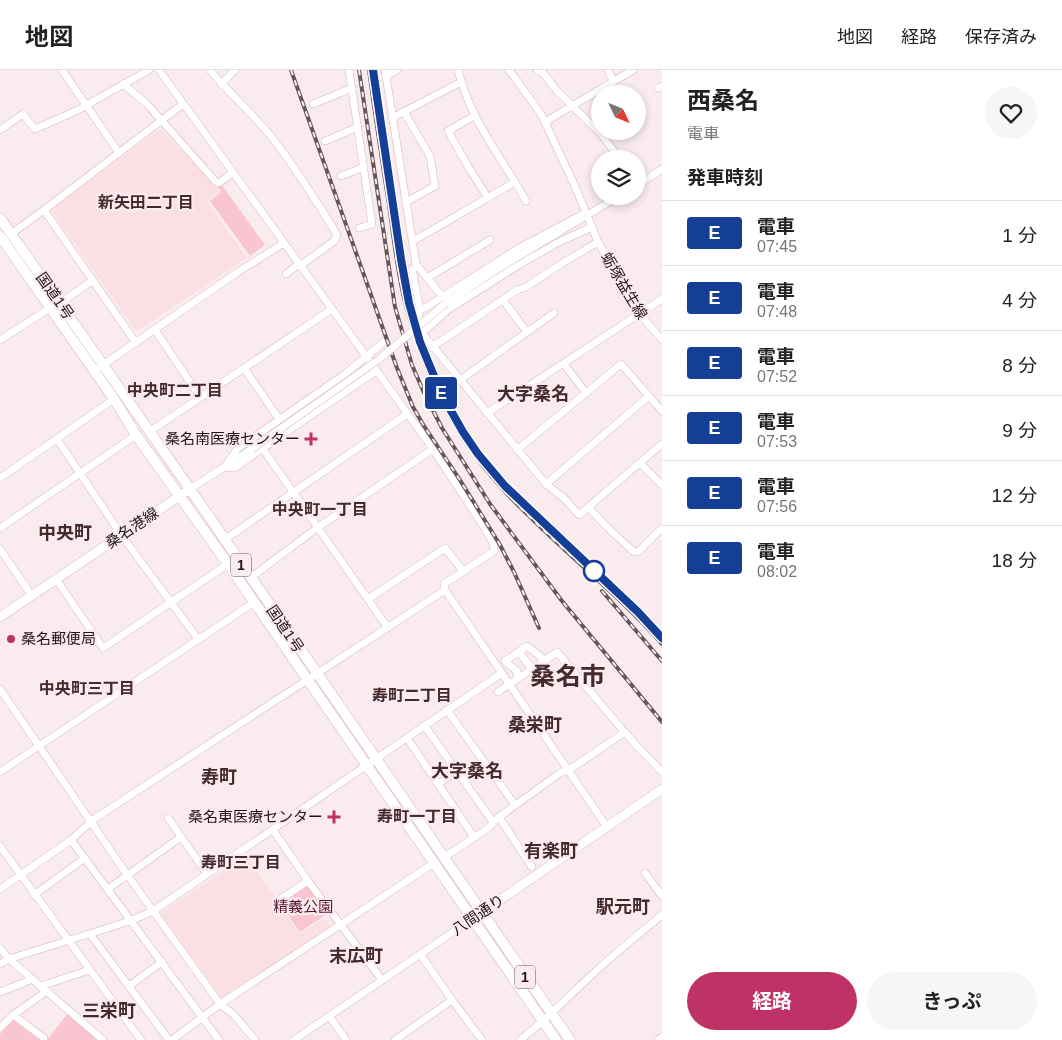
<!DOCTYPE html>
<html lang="ja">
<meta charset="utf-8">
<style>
:root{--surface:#fff;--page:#f6f6f6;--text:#222;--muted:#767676;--line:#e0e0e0;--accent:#bf3265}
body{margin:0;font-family:Helvetica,"Noto Sans JP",sans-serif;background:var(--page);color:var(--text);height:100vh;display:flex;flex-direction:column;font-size:19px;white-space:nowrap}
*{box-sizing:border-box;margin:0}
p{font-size:16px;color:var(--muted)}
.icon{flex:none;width:28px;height:28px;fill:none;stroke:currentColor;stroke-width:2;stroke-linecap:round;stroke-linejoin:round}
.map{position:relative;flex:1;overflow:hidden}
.drawer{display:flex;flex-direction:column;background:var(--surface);width:400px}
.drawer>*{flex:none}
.badge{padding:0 10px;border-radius:4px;font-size:18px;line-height:32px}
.needle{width:32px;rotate:133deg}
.buttons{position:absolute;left:591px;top:15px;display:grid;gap:10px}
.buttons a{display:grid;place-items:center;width:55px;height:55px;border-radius:50%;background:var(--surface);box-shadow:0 2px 8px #0003;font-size:25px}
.map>.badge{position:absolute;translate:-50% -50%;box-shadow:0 0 0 2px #fff}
h2{padding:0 25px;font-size:19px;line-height:45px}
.round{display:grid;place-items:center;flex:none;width:52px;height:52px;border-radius:26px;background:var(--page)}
.headline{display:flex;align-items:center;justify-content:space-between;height:85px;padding:0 25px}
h1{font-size:24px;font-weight:700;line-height:38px}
.cta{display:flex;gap:10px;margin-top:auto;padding:10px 25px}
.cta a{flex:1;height:58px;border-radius:30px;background:var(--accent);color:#fff;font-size:20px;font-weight:700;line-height:58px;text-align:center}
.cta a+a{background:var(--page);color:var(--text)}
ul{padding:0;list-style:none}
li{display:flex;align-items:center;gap:15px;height:65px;padding:0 25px;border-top:1px solid var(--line)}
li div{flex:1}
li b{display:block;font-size:19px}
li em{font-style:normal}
li .badge{min-width:55px;font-weight:700;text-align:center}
header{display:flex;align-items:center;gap:30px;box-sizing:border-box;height:70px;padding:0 25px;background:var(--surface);border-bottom:1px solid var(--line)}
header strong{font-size:24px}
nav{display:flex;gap:28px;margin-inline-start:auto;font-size:18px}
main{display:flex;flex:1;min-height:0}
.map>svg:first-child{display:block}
.built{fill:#fadfe4}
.green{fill:#f8c5d0}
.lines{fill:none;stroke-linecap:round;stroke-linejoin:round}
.minor-casing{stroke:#d8b5bc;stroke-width:8}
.major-casing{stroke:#d8b5bc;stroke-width:10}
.highway-casing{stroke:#d8b5bc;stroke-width:11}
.minor{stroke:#fff;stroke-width:7}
.major{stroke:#fff;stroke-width:9}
.highway{stroke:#fff;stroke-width:10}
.rail-casing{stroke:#645659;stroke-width:4}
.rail{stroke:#faebee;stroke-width:2;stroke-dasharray:5.5;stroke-linecap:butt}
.minor-bridge-casing{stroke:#d8b5bc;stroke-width:8;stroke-linecap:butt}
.minor-bridge{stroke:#fff;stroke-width:7}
.line-casing{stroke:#fff;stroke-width:11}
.line{stroke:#153f97;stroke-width:8}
.poi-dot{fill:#bf3265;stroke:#faebee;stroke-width:2}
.stop-dot{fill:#fff;stroke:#153f97;stroke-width:2.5}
.labels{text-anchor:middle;stroke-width:5;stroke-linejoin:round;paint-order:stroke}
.shield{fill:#faebee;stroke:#635558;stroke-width:1}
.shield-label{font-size:14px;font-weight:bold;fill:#221518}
.street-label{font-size:15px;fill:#221518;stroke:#faebee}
.poi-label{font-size:15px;fill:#221518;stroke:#faebee;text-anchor:end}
.park-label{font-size:15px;fill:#58172d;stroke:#faebee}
.neighbourhood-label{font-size:16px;font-weight:bold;fill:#44292f;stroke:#faebee}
.quarter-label{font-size:18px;font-weight:bold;fill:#44292f;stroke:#faebee}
.town-label{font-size:25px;font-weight:bold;fill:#44292f;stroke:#faebee}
</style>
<header>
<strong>地図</strong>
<nav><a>地図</a><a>経路</a><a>保存済み</a></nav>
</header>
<main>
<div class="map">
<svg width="662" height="970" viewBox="0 0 662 970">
<rect width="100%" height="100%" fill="#faebee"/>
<g class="built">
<polygon points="160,59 215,114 220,122 207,131 247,188 136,261 51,140"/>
<polygon points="247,786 300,864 324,848 331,857 222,928 160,843"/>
</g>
<g class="green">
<polygon points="221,114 265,175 250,186 210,131 221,122 218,117"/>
<polygon points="306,813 328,843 300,862 279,832"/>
<polygon points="69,942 101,970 47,970"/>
<polygon points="14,949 42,970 0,970 0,964"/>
</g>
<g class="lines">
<defs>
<g id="minor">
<polyline points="62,0 119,83"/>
<polyline points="159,0 332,239"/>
<path d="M 210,0 C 229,23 251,42 270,65 C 295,97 316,130 337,165 L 334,171 L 300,196"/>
<polyline points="349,0 372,154 359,158"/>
<polyline points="385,0 416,194 442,226"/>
<path d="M 458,0 C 471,52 501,86 526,131"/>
<polyline points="509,0 541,44 574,114 598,172 640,244 662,270"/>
<polyline points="537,0 543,3 557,21 601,64 620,89"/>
<polyline points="608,0 613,11"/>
<polyline points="386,6 397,0"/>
<polyline points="123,14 147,34 216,112 219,113 232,103"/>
<polyline points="221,14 235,0"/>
<polyline points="658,18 662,16"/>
<polyline points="313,34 352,18"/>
<polyline points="404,42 430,86 435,116 406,132"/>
<polyline points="474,46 448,61 469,98 488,128"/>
<polyline points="392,48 461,12"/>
<polyline points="545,52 633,0"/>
<polyline points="0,60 23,44 35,59 76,41 149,0"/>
<polyline points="325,71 358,57"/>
<polyline points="341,106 364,97"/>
<polyline points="638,115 662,99"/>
<polyline points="11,164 44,140"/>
<polyline points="413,171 515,112"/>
<polyline points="418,197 412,199 420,239 418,248 422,263 546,414 565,429 579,445 662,374"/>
<polyline points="286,204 299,194"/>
<polyline points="427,208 490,170"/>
<polyline points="503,230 527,262"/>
<polyline points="60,233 92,211"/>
<polyline points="446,233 496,200 619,126"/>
<polyline points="420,239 425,238 519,178 581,145"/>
<polyline points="155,260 200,327"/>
<polyline points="422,263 449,239 517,196 557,173 592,157"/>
<polyline points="0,270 50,238"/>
<polyline points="136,273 44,140 183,34"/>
<polyline points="432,277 517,220 526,217 561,194 598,172"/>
<polyline points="564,294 586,323"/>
<polyline points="100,297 238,202 284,173"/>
<polyline points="244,298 279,349"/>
<polyline points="376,301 234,398 225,397 237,379 345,304 385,271"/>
<polyline points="460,310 554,243"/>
<polyline points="487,343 662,229"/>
<polyline points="149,362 332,239 433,379 486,460 494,475 494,481 444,514 445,520 607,757"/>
<polyline points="57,369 122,466 198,569"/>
<polyline points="263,379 388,558"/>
<polyline points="517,380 621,294 662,341"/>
<polyline points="640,393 662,415"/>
<polyline points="0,408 114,329"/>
<polyline points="546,414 649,326"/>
<polyline points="190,419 252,379"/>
<polyline points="588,437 608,458 634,482 639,481 662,458"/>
<polyline points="0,458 136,365"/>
<polyline points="224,470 407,344"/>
<polyline points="0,479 32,526"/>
<polyline points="250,508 317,458 433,379"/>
<polyline points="56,509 103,578 228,494"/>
<polyline points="368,529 445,478 463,501"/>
<polyline points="522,580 519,582 532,599"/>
<polyline points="518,608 517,601 505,591 527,576 545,590"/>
<polyline points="0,619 128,806 220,934 234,945 255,970"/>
<polyline points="498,622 557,582 621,658"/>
<polyline points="447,640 515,735"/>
<polyline points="424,655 493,752"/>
<polyline points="407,668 474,767"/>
<polyline points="0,702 253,533"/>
<polyline points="438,714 456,701"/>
<polyline points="499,747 532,797"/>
<polyline points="168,748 207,804"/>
<polyline points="273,760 308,811 382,910"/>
<polyline points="71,770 219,970"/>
<polyline points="0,776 141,970"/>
<polyline points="443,788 487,759 499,747 560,703 575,696 625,662 634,673 662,702"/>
<polyline points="645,803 662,826"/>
<polyline points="0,819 71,770 94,749 445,520"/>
<polyline points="108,819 181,767"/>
<polyline points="34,825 85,788"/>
<polyline points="279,830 308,811"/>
<polyline points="90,864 169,970"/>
<polyline points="0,878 9,889 103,970"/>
<polyline points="420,884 452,930 482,970"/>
<polyline points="0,894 9,889 130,851 153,841 502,603"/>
<polyline points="41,916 89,900"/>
<polyline points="129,916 162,892"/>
<polyline points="0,922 33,909"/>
<polyline points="13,945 44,968"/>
<polyline points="329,946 346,970"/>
<polyline points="0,958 13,945 47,921"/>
<polyline points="172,970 220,934 434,793"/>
<polyline points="294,970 481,843"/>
<polyline points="395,970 452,930"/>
<path d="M 520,970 C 547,949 571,924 597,900 C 618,881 640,863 662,845"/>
<polyline points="658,970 662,967"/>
</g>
<g id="major">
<polyline points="0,547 190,419"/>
<polyline points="481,843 662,719"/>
</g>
<g id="highway">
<polyline points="0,148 190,419 570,970"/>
<polyline points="0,166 114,329 136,365 228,494 556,970"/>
</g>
</defs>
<use href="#minor" class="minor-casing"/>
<use href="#major" class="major-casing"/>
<use href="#highway" class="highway-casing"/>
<use href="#minor" class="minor"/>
<use href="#major" class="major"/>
<use href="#highway" class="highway"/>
<defs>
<g id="rail">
<polyline points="291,0 397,298 413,337 424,356 460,410 500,475 514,502 539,558"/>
<polyline points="359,0 395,237 412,295 425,325 442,358 490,434 562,531 662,652"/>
<path d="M 369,0 C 375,45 382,90 389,135 C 394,168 397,203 406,236 C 424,302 453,364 499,415 C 550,472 612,517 662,574"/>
<polyline points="602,521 662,591"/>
</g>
</defs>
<use href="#rail" class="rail-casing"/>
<use href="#rail" class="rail"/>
<defs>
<polyline id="minor-bridge" points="252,379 378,290 446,233"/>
</defs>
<use href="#minor-bridge" class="minor-bridge-casing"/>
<use href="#minor-bridge" class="minor-bridge"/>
</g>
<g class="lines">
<defs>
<polyline id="line" points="373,0 401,189 409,233 420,272 441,323 463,362 478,384 505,416 638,542 662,568"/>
</defs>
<use href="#line" class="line-casing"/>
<use href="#line" class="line"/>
</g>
<g class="poi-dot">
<path d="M308.5 361.5h5v5h5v5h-5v5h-5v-5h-5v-5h5z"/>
<circle cx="11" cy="569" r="5"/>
<path d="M331.5 739.5h5v5h5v5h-5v5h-5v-5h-5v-5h5z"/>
</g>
<circle class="stop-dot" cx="594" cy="501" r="10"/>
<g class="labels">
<g class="shield">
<rect x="231" y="483.5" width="20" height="23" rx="4"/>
<rect x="515" y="895.5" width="20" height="23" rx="4"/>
</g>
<g class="shield-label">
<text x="241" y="500">1</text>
<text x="525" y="912">1</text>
</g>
<g class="street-label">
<text transform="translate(624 216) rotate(59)" y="5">蛎塚益生線</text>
<text transform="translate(55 226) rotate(55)" y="5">国道1号</text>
<text transform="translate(132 458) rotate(-34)" y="5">桑名港線</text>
<text transform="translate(285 559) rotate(56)" y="5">国道1号</text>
<text transform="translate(478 845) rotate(-34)" y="5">八間通り</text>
</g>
<g class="poi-label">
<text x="300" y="374">桑名南医療センター</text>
<text x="21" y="574" text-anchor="start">桑名郵便局</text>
<text x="323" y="752">桑名東医療センター</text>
</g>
<g class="park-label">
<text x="303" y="842">精義公園</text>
</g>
<g class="neighbourhood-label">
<text x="146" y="138">新矢田二丁目</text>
<text x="175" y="326">中央町二丁目</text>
<text x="320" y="445">中央町一丁目</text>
<text x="87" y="624">中央町三丁目</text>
<text x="412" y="631">寿町二丁目</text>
<text x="417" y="752">寿町一丁目</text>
<text x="241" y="798">寿町三丁目</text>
</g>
<g class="quarter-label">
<text x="533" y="330">大字桑名</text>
<text x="65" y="469">中央町</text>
<text x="535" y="661">桑栄町</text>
<text x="467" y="707">大字桑名</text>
<text x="219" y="713">寿町</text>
<text x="551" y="787">有楽町</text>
<text x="623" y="843">駅元町</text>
<text x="356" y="892">末広町</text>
<text x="109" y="947">三栄町</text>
</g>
<g class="town-label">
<text x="568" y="615">桑名市</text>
</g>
</g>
</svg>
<div class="buttons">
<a><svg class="needle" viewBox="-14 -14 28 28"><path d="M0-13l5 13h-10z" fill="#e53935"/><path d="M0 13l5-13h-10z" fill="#767676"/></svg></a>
<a><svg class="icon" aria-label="layers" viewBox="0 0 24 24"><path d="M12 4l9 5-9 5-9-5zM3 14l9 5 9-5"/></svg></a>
</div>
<b class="badge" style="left:441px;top:323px;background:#153f97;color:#fff">E</b>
</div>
<section class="drawer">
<div class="headline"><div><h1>西桑名</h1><p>電車</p></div><a class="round"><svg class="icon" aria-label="heart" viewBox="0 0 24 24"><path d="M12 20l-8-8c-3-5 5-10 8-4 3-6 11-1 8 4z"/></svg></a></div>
<h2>発車時刻</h2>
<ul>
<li><span class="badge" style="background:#153f97;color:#fff">E</span><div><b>電車</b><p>07:45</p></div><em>1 分</em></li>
<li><span class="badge" style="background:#153f97;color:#fff">E</span><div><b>電車</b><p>07:48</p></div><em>4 分</em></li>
<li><span class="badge" style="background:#153f97;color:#fff">E</span><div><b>電車</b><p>07:52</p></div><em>8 分</em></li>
<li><span class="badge" style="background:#153f97;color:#fff">E</span><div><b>電車</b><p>07:53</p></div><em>9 分</em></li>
<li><span class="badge" style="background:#153f97;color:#fff">E</span><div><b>電車</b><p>07:56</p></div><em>12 分</em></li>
<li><span class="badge" style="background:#153f97;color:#fff">E</span><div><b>電車</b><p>08:02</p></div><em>18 分</em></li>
</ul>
<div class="cta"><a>経路</a><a>きっぷ</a></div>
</section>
</main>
